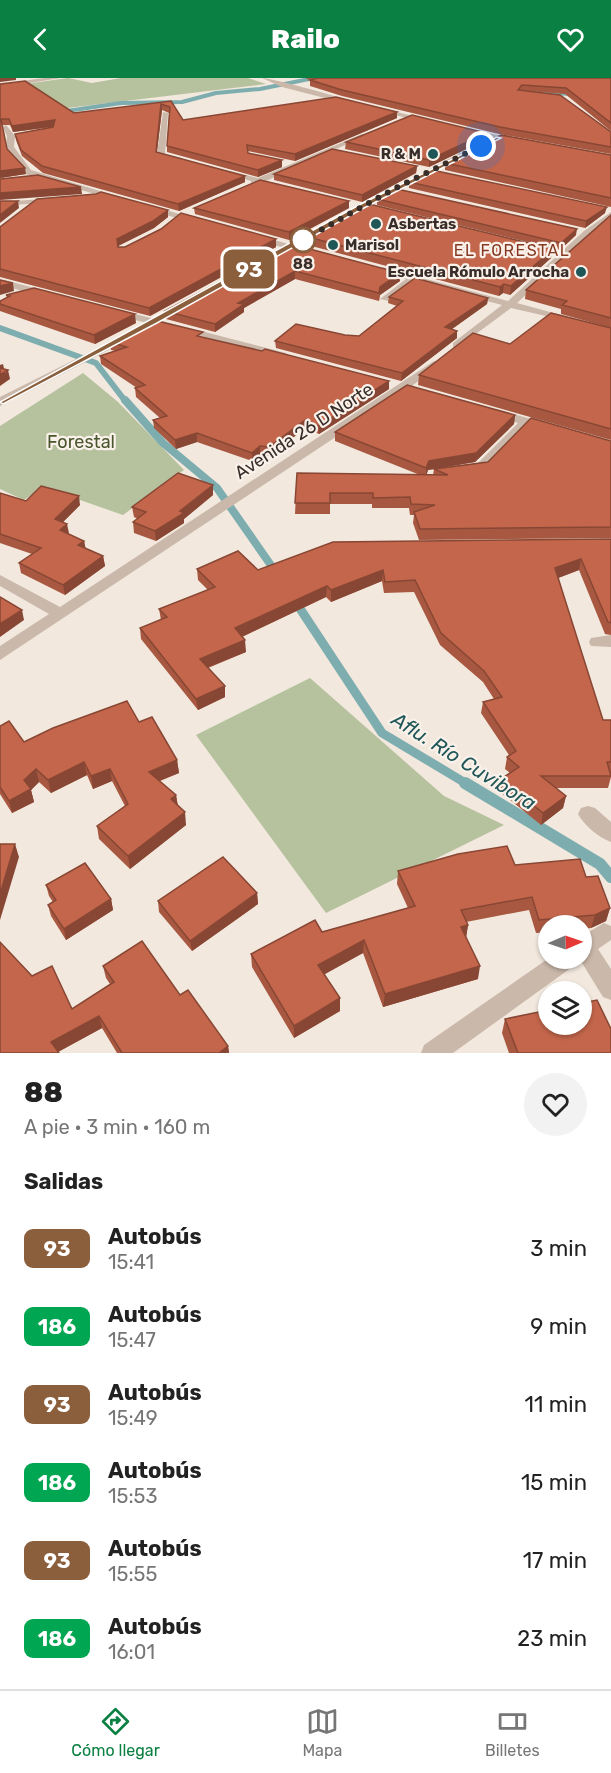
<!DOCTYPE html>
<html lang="es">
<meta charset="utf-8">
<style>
:root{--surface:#fff;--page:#f2f2f2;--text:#222;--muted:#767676;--line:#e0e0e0;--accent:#0b8043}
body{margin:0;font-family:Rubik,sans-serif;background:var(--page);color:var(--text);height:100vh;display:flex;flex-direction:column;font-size:22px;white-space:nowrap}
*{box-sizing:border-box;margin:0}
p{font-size:20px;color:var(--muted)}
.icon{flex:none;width:33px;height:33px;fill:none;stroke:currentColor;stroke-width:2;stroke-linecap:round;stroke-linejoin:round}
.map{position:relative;height:975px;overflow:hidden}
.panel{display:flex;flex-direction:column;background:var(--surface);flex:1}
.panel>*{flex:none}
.badge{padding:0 12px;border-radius:9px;font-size:21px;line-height:39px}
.needle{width:39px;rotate:88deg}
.buttons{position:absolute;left:538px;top:837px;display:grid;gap:12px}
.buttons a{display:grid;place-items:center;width:54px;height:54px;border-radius:50%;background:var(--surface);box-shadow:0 2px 4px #0004;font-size:30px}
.you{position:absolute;width:30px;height:30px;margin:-15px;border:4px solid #fff;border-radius:50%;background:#1a73e8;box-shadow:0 0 0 9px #1a73e833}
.map>.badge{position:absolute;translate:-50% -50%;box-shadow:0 0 0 3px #fff}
h2{padding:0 24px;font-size:22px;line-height:54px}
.round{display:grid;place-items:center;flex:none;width:63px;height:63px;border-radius:32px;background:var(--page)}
.headline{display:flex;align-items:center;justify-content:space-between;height:102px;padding:0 24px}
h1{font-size:28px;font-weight:800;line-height:45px}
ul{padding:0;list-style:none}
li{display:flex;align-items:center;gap:18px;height:78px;padding:0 24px}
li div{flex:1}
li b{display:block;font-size:22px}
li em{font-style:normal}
li .badge{min-width:66px;font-weight:700;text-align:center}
header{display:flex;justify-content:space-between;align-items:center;height:78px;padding:0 24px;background:var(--accent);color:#fff;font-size:27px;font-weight:800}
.menu{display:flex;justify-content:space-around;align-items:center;height:84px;border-top:2px solid var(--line);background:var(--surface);font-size:16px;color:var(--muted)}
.menu a{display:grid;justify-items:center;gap:3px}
.menu .on{color:var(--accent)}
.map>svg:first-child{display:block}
.green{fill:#b6c19e}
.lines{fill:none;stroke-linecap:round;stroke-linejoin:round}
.stream-far4{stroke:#7dadaf;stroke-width:4}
.stream-far3{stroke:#7dadaf;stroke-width:6}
.stream-far2{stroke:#7dadaf;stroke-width:8}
.stream-far1{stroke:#7dadaf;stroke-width:9}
.stream{stroke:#7dadaf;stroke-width:12}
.minor{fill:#cab8aa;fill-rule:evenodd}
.wall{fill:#a85840}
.shaded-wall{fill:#884734}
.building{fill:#c3664b;stroke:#884734;stroke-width:1.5}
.line{fill:#8b5e3c;stroke:#fff;stroke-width:1.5}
.walk{stroke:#382d29;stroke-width:6;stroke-dasharray:0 10.8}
.poi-dot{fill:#1f5658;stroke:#faf2ea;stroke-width:2}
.stop-dot{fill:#fff;stroke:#8b5e3c;stroke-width:3}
.labels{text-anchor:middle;stroke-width:4.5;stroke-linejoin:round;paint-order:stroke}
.far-poi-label{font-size:15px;font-weight:bold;fill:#382d29;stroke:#faf2ea;text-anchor:end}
.far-stop-label{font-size:15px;font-weight:bold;fill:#382d29;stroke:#faf2ea}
.far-neighbourhood-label{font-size:16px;letter-spacing:1.5px;fill:#853924;stroke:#faf2ea}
.street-label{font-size:18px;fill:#382d29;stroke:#faf2ea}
.park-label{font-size:18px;fill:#48552d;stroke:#faf2ea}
.water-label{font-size:20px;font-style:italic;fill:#1f5658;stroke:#faf2ea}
</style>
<header><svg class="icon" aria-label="back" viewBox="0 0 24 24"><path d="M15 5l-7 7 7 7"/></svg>Railo<svg class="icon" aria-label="heart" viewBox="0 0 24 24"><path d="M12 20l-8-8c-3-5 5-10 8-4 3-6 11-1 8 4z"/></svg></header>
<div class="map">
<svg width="611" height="975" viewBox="0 0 611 975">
<rect width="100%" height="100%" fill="#f2e8de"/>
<g class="green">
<polygon points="68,0 92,5 121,0 248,0 266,6 42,33 25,6"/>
<polygon points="83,295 118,324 184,392 123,437 43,409 24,422 0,411 0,348"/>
<polygon points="310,600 444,718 504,747 326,835 196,657"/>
</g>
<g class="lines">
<g class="stream-far4">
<polyline points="527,11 542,15 577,16"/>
<polyline points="60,34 121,25 182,24 216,15 260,11 314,0"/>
</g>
<polyline class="stream-far3" points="0,250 96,285 126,324"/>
<polyline class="stream-far2" points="125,322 163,365 217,410 275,493"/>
<g class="stream-far1">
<polyline points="274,491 277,495"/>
<polyline points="295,523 382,655 467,706"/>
</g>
<polyline class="stream" points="465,705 600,786 611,799"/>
<g class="minor">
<polygon points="44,0 60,0 0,10 0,6"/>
<path d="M 262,0 C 271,0 342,19 351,24 L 348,26 L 282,9 Z"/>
<polygon points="377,29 429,42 430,43 427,45 375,32"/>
<polygon points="163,34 168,35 165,76 182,80 182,84 157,77"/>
<polygon points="6,47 15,58 14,69 31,92 123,120 116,122 25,96 6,69 7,58 3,49"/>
<polygon points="468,51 518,61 522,63 518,65 466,54"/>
<polygon points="362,56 367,57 266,103 280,106 280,110 259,106 251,107 251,103 221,94 225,92 258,100"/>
<polygon points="460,75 467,77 354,137 347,135"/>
<polygon points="58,120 58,124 55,124 0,128 0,124"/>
<polygon points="145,127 151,127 201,143 194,145 145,131"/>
<polygon points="611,134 611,141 590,157 517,225 572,240 572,244 511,230 457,270 453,269 453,265 502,227 415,204 389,223 380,221 406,201 379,194 377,192 382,189 508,223 584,153"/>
<polygon points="255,158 261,158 312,173 304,175 255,162"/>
<polygon points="0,201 50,214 51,216 46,219 0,207"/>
<polygon points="116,231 286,275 288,277 282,280 112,236 111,234"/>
<polygon points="128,255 132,256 132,260 0,328 0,319"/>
<polygon points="434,283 438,284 438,288 408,311 0,582 0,568 49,536 0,508 0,497 60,529"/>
<polygon points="496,331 549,346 551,349 545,353 529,348 485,393 462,393 460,390 462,387 477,386 518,345 492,338 492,332"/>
<polygon points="611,557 611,569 591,568 589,564 591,560"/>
<path d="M 588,728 L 595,730 L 611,744 L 611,764 C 599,760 584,747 578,736 L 581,730 Z"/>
<polygon points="604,845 611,848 611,862 598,871 611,891 611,922 603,919 579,880 582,880 582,858"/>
<polygon points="549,880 578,880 575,887 453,975 421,975 424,967"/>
</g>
</g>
<g class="wall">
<polygon points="305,0 611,0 611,53 565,16 529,13 611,54 611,76 499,56 342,18 310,8 310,2"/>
<polygon points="0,6 74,35 171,23 183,42 397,40 295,83 248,73 248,75 282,82 282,89 258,99 167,74 167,68 169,35 162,32 157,74 245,104 179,133 43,95 22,78 16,62 15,56 53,49 13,54 10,47 2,47 7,71 26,96 0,100"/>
<polygon points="486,55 485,62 429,89 345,71 346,64"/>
<polygon points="611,77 611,129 445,92 445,85"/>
<polygon points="417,88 416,95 362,124 274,102 274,96"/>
<polygon points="409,104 605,135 585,150 409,110"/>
<polygon points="377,121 576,157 560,172 377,127"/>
<polygon points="349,123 349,130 289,162 195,136 194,130"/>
<polygon points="611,137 611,250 561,236 561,231 525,221 526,212"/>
<polygon points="168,139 154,150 118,168 118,169 276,169 150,238 0,199 0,149"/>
<polygon points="304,158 551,180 510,217 503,215 499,218 304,166"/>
<polygon points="291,166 400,195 400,203 380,217 379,223 295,201 244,230 244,234 215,254 166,241 165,233"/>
<polygon points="6,217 136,245 95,266 0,233 0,223 7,220"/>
<polygon points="389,219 488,220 487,226 452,251 457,260 401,303 276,270 275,263 345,257 359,258 397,228 388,225"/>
<polygon points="611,250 611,362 418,307 419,297 510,266"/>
<polygon points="203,260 389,311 319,356 305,350 270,378 260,377 252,383 197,364 176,371 154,350 153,342 160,340 136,319 135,310 137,310 101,286 100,278 116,273 111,272 110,264"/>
<polygon points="515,337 514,346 475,384 428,392 426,397 433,397 434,391 488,384 611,363 611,460 419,462 413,445 414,437 410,437 409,430 372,430 372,426 330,426 330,436 295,436 297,395 420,397 335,363 335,354"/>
<polygon points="0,415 26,423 80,427 63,444 69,456 84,463 85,470 103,478 105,488 65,517 21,495 19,485 32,476 0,465"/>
<polygon points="213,417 184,441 184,445 156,463 134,455 133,444 138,441 134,439 132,429"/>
<polygon points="611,461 611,557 605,556 579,492 558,500 603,642 611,642 611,699 608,710 555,710 566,718 563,730 541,747 499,713 501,701 510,695 505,691 507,679 509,677 481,635 483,624 494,621 483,604 440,567 414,514 384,515 382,503 331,524 326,519 242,559 246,574 208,590 225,608 225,619 198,632 141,561 140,550 161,542 159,531 208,512 198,502 197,491 258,492"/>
<polygon points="139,644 177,682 179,695 160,703 176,717 178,728 186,747 130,791 99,761 97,748 125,728 112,703 93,711 87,697 51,715 39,704 31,712 34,724 12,735 0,716 0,648 24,664"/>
<polygon points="515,787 586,799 610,830 606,843 591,850 582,851 582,848 549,848 549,854 536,855 529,832 466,844 468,847 466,859 478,901 383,929 363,875 324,896 340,920 340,933 294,960 252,889 251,876 322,854 408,830 397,806 398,793"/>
<polygon points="46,807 111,821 113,832 66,862 51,838 48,827 53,824 49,818"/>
<polygon points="257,815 258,826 192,873 159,834 158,823"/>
<polygon points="103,888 180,917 228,968 229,975 117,975 102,950 58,974 32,898 72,931 110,906 106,900"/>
<polygon points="505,941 611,975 509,975 502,955"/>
</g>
<g class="shaded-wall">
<polygon points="0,0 16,0 16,2 0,4"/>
<polygon points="161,26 162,32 156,80 156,74"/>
<polygon points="397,34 397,40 295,83 295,76"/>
<polygon points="55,42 56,48 13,54 12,48"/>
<polygon points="486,55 485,62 429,89 429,82"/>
<polygon points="282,82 282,89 258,99 258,92"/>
<polygon points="417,88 416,95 362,124 362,117"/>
<polygon points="25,90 26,96 0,100 0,93"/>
<polygon points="245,98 245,104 179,133 178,126"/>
<polygon points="81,109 82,116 0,122 0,115"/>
<polygon points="18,123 19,130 0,145 0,137"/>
<polygon points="349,123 349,130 289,162 289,154"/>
<polygon points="607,129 605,135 585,150 586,143"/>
<polygon points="168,132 168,139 154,150 118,168 117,161"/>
<polygon points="577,151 576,157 560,172 561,165"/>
<polygon points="276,161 276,169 150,238 149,230"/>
<polygon points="553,171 551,180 510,217 511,208"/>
<polygon points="295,193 295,201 244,230 244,234 215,254 215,246 238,225"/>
<polygon points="400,195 400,203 380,217 379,223 380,209"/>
<polygon points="13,205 14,213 0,217 0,208"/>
<polygon points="504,206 503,215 499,218 500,209"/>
<polygon points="488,220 487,226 445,256 445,249"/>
<polygon points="135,236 136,245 95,266 94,257"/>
<polygon points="457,253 457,260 401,303 402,295"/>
<polygon points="3,286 5,295 8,292 10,301 0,308 0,287"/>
<polygon points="389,303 389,311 319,356 319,348"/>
<polygon points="515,337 514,346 475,384 428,392 426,399 426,390 429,383"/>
<polygon points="305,342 305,350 270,378 269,369"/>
<polygon points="197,355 197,364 176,371 175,362"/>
<polygon points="260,368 260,377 252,383 252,375"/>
<polygon points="213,407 213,417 184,441 184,445 156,463 155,453"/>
<polygon points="79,418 80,427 56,451 55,441"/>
<polygon points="67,446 69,455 60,452"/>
<polygon points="84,463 86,472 78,467"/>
<polygon points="103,478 105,488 65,517 63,507"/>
<polygon points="581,481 579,492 553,502 555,490"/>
<polygon points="383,492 382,503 331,524 331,512"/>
<polygon points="327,508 326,519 235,562 235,550"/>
<polygon points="22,532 24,542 0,559 0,546"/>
<polygon points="245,562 246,574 201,592 200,581"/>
<polygon points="225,608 225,619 198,632 196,621"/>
<polygon points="177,682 179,695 151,706 149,694"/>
<polygon points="84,684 87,697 51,715 48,702"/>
<polygon points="36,691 39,704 31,712 34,724 12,735 9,723 24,702"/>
<polygon points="110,691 112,703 93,711 91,698"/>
<polygon points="176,717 178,730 171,721"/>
<polygon points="566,718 563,730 541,747 543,735"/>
<polygon points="185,734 186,747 130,791 128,778"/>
<polygon points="15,766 19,779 0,842 0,816"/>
<polygon points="257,815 258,826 192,873 190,863"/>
<polygon points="111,821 113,832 66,862 64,851"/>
<polygon points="610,830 606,843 591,850 595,837"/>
<polygon points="468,847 466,860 461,849"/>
<polygon points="364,862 363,875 318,900 318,887"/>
<polygon points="480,888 478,901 383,929 385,916"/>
<polygon points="340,920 340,933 294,960 294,948"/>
<polygon points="99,938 102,950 56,975 51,964"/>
<polygon points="228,968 229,975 219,975"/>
</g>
<g class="building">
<polygon points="318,0 611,0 611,45 566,10 522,7 518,12 560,17 611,54 611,69 500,49 342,12 310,2"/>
<polygon points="25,3 74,35 171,23 183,42 336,19 397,34 295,76 247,67 248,75 282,82 258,92 167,68 170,29 161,26 156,74 245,98 178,126 42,88 21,72 15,56 53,49 55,42 12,48 9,41 1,41 7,71 25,90 0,93 0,6"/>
<polygon points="412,37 486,55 429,82 346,64"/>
<polygon points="501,57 611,77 611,120 445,85"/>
<polygon points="332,71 417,88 362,117 274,96"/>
<polygon points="432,92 607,129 586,143 409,104"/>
<polygon points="38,97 81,109 0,115 0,101"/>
<polygon points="260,102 349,123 289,154 194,130"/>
<polygon points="397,111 577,151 561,165 377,121"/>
<polygon points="101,114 168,132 153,143 117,161 118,169 125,169 161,151 181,135 276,161 149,230 0,191 0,149 37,121 96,116"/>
<polygon points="0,123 18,123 0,137"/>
<polygon points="365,125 553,171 511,208 504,206 500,209 304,158"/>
<polygon points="611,137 611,240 562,227 567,223 526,212"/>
<polygon points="291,166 400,195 380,209 379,215 295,193 238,225 244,226 215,246 165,233"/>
<polygon points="415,200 488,220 445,249 457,253 402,295 275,263 296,246 345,257 359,258 403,223 389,219"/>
<polygon points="0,202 13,205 0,208"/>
<polygon points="34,210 135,236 94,257 0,226 0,223 10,218 6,217"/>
<polygon points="551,235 611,250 611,351 419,297 473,255 510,266"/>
<polygon points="153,242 203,254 197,258 262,273 265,271 389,303 319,348 305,342 269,369 260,368 252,375 197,355 175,362 153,342 167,338 135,310 145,307 100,278 127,269 110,264"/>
<polygon points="0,290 8,292 0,297"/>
<polygon points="407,307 515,337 476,375 429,383 426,390 335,354"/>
<polygon points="531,340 611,363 611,449 420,451 414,434 435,427 411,426 410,419 373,420 373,415 330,415 330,425 295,425 297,395 448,397 434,391 488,384"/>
<polygon points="178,395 213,407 180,433 184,435 155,453 133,444 146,434 132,429"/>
<polygon points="41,408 79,418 55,441 67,446 60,452 84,463 78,467 103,478 63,507 19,485 41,470 0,456 0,415 26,423"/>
<polygon points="611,461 611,545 608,544 581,481 555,490 603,642 611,642 611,684 607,684 611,698 541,698 566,718 543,735 501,701 519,689 507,679 516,673 483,624 502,619 484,593 441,555 415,502 385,504 383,492 331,512 327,508 235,550 245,562 200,581 225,608 196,621 140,550 167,539 159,531 215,509 197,491 238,473 258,492 333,464"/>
<polygon points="0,519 22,532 0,546"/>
<polygon points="127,623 139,644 152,639 177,682 149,694 176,717 171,721 185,734 128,778 97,748 128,726 110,691 91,698 84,684 48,702 36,691 24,702 31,711 9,723 0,709 0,648 9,643 24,664 53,650"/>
<polygon points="0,766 15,766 0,816"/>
<polygon points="507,768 515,787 580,781 586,799 598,798 610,830 595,837 539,842 532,819 461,832 468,847 461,849 480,888 385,916 364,862 318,887 340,920 294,948 251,876 315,842 322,854 415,828 398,793 458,776"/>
<polygon points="223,779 257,815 190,863 158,823"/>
<polygon points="85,785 111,821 64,851 48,827 56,822 46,807"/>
<polygon points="142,863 180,917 188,912 228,968 219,975 122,975 99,938 51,964 59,975 0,975 0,864 32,898 52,888 72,931 114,904 103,888"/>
<polygon points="597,922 611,951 611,975 518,975 505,941 549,932 549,946 582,946 582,925"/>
</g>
<polygon class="line" points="497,59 501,60 364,130 157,245 3,326 0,324 359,127"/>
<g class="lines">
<polyline class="walk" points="303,162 394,111 481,68"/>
</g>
<g class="poi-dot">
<circle cx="433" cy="76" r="6"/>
<circle cx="376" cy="146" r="6"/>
<circle cx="333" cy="167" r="6"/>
<circle cx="581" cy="194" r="6"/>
</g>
<circle class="stop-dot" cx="303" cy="162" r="12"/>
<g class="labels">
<g class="far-poi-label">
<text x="421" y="81">R &amp; M</text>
<text x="388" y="151" text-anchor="start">Asbertas</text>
<text x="345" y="172" text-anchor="start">Marisol</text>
<text x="569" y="199">Escuela Rómulo Arrocha</text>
</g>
<g class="far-stop-label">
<text x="303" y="191">88</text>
</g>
<g class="far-neighbourhood-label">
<text x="512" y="178">EL FORESTAL</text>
</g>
<g class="street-label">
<text transform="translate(304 353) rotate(-33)" y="6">Avenida 26 D Norte</text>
</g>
<g class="park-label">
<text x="81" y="370">Forestal</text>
</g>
<g class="water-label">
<text transform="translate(464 683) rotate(32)" y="7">Aflu. Río Cuvibora</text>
</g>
</g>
</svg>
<div class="buttons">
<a><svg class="needle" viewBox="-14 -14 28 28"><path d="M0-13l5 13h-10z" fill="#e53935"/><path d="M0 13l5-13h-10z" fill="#767676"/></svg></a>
<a><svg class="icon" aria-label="layers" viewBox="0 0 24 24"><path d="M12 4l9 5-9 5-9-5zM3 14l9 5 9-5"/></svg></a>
</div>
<div class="you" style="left:481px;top:68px"></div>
<b class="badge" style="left:249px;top:191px;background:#8b5e3c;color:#fff">93</b>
</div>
<section class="panel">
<div class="headline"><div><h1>88</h1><p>A pie · 3 min · 160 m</p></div><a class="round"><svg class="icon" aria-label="heart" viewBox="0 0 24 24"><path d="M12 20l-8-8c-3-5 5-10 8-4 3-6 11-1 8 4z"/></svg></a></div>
<h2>Salidas</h2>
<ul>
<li><span class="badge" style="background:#8b5e3c;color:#fff">93</span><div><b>Autobús</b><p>15:41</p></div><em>3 min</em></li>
<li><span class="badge" style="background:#00a651;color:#fff">186</span><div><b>Autobús</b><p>15:47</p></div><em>9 min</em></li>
<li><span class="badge" style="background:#8b5e3c;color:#fff">93</span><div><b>Autobús</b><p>15:49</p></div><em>11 min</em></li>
<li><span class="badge" style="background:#00a651;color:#fff">186</span><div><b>Autobús</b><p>15:53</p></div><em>15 min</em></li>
<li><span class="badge" style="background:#8b5e3c;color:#fff">93</span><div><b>Autobús</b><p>15:55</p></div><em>17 min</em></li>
<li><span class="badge" style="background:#00a651;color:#fff">186</span><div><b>Autobús</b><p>16:01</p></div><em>23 min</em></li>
</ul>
</section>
<nav class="menu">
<a class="on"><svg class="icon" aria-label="directions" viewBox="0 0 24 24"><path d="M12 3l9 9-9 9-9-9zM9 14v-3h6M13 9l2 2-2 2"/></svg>Cómo llegar</a>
<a><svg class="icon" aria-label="map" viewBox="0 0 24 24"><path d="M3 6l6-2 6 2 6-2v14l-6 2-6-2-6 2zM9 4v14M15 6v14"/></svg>Mapa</a>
<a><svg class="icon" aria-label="tickets" viewBox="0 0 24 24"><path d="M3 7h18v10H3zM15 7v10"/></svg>Billetes</a>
</nav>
